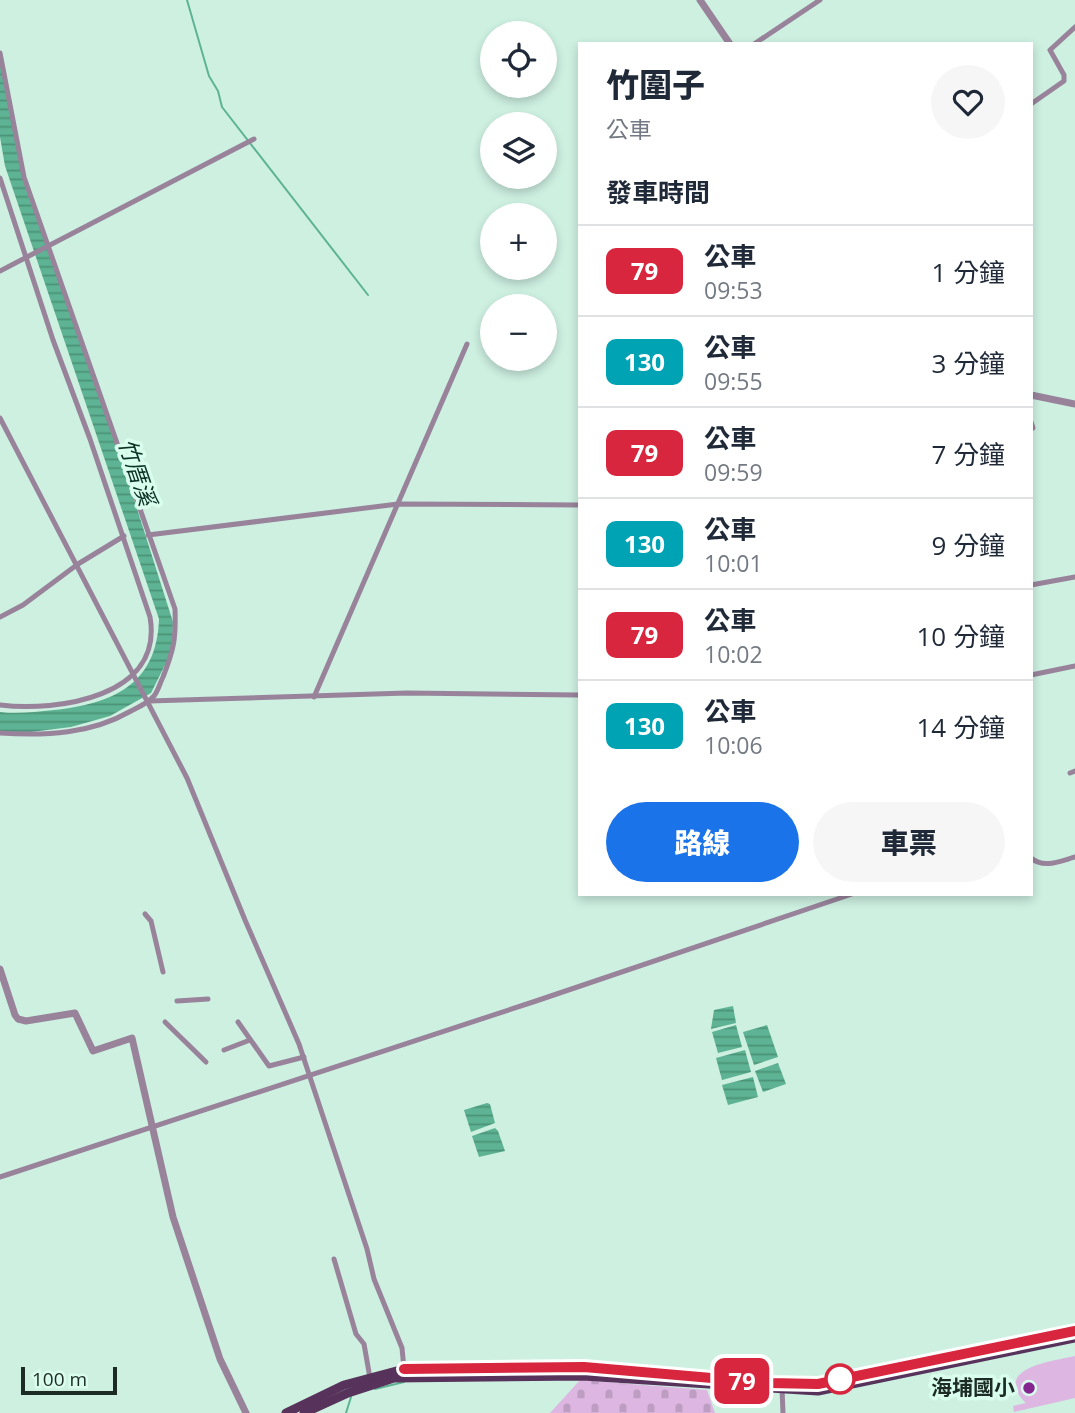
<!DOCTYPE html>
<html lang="zh-TW">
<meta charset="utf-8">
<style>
:root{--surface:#fff;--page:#f6f6f7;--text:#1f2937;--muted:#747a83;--line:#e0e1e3;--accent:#1a73e8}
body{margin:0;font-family:"Open Sans","Noto Sans TC",sans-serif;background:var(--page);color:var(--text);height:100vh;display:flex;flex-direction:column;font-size:26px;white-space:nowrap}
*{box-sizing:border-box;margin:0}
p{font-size:23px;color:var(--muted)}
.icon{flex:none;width:38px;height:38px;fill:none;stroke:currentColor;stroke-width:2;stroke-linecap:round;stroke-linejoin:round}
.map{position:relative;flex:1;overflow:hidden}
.panel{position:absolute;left:578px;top:42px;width:455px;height:854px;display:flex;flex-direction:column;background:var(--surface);border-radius:0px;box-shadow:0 4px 10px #0003}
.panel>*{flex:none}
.badge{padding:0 14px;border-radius:10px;font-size:24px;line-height:46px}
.tools{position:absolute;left:480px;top:21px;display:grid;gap:14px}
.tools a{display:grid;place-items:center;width:77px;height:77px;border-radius:50%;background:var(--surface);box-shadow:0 4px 10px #0003;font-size:35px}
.scale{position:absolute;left:21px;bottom:18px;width:96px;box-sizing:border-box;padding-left:7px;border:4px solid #1d2b25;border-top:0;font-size:19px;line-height:24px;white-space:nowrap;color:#1d2b25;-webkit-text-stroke:5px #dafeee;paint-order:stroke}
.map>.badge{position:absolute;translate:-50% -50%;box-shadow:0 0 0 4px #fff}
h2{padding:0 28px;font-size:26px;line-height:63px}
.round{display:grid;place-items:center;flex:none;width:74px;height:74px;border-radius:37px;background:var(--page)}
.summary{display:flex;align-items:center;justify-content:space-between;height:119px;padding:0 28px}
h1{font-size:33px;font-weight:800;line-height:52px}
.cta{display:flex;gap:14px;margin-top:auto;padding:14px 28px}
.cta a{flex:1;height:80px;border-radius:42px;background:var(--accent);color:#fff;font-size:28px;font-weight:800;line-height:80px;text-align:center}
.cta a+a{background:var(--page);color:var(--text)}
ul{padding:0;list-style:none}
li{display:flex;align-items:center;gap:21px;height:91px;padding:0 28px;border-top:2px solid var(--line)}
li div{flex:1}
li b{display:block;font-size:26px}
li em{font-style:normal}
li .badge{min-width:77px;font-weight:700;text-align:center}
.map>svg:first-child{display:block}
.green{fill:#ddb6e1}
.cemetery{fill:url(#cemetery-stones)}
.water{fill:url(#water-rules)}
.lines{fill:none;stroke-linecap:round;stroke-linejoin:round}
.stream{stroke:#5db393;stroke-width:2}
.minor{stroke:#98839b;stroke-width:5}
.tertiary{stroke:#98839b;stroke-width:7}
.primary{stroke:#57325b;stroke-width:9}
.line-casing{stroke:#fff;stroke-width:16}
.line{stroke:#d7263d;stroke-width:10}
.stop-dot{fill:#fff;stroke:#d7263d;stroke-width:3.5}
.poi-dot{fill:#842590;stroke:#dafeee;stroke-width:2.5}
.labels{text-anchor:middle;stroke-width:7;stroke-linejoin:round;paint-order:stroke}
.poi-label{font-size:21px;font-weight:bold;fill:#1d2b25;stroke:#dafeee;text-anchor:end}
.water-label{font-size:23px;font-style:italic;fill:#0a3225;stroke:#dafeee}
</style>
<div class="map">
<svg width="1075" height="1413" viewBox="0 0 1075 1413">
<defs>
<pattern id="cemetery-stones" width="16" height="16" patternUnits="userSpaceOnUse" patternTransform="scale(1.75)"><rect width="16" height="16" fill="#ddb6e1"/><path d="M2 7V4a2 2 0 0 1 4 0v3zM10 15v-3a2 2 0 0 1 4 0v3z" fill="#bd9dc1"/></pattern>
<pattern id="water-rules" width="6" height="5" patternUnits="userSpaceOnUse" patternTransform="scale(1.75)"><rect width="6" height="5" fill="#5db393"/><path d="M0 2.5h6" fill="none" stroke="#4c9278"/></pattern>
</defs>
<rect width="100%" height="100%" fill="#cdf0e1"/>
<path class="green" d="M 1075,1356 L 1075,1398 L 1014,1412 L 1013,1406 L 1026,1403 C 991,1368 1053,1361 1075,1356 Z"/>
<polygon class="cemetery" points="580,1380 707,1390 715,1413 550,1413"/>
<g class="water">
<path d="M 0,63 L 30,195 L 113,433 L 173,622 L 172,651 L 151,693 L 110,716 L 71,727 L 23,733 L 0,731 L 0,712 C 18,714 35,712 54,710 C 112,704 157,685 159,619 L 5,166 L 0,137 Z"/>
<polygon points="733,1006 736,1023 711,1029 714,1010"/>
<polygon points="736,1025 742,1047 718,1053 712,1032"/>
<polygon points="767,1025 778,1057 754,1065 743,1032"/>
<polygon points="745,1050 751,1072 722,1080 716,1058"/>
<polygon points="778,1063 786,1084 763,1092 755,1071"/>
<polygon points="753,1077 758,1097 728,1105 722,1085"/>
<polygon points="487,1103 490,1104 495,1123 471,1132 464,1110"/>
<polygon points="495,1128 498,1131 505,1151 479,1157 472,1136"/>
</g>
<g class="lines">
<g class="stream">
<polyline points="187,0 209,76 218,91 222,107 368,295"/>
<polyline points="375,1389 404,1382"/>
<polyline points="346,1413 351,1397"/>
</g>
<g class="minor">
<polyline points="754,44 820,0"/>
<path d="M 0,53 L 24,177 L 175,609 C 176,639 174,649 163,677 C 160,683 158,691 154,696 C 148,703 139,707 131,711 C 91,734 46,736 0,733"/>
<polyline points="1031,104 1064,81 1064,75 1050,50 1075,27"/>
<path d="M 0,178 L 53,340 L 90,439 L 150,617 C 164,697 57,712 0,705"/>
<polyline points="0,271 254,139"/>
<polyline points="0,418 187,778 245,920 299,1044 367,1249 374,1279 402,1348 404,1369"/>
<polyline points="1031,422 1033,428 1031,429"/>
<polyline points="148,535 398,504 579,505"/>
<polyline points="1031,585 1075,577"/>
<polyline points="0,617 23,605 78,564 124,536"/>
<polyline points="1031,675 1075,666"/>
<polyline points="314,697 467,344"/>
<polyline points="149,701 407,693 579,695"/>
<polyline points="1070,773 1075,771"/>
<path d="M 1031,858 C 1044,869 1060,861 1075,857"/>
<polyline points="145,914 151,921 163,972"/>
<polyline points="177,1001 208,999"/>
<polyline points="165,1022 206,1062"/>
<polyline points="238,1022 269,1066 304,1057"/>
<polyline points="224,1050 250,1040"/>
<polyline points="0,1177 533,1002 852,894"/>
<polyline points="334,1259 356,1334 364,1344 370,1378"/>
<polyline points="782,1388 783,1413"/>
</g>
<g class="tertiary">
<polyline points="700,0 730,44"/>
<polyline points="1031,395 1075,404"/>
<polyline points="0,969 15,1015 18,1019 26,1021 75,1013 93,1051 132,1038 173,1217 220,1359 246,1413"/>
</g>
<g class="primary">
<polyline points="286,1413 344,1385 404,1369 584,1367 769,1383 818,1384 1075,1331"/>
<polyline points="304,1413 348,1393 394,1378 583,1376 818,1391 1075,1338"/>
</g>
</g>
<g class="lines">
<defs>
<polyline id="line" points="404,1369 584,1367 769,1383 818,1384 1075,1331"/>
</defs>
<use href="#line" class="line-casing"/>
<use href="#line" class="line"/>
</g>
<circle class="stop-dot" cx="840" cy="1379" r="14"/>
<circle class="poi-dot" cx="1029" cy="1388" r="7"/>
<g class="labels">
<g class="poi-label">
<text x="1015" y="1395">海埔國小</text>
</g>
<g class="water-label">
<text transform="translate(137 472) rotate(71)" y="8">竹厝溪</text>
</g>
</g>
</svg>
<div class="tools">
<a><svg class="icon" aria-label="locate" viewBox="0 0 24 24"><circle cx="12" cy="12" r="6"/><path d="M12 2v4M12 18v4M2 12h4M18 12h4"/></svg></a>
<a><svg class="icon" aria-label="layers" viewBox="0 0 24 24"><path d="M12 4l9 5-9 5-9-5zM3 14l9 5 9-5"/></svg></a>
<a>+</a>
<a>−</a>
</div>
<div class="scale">100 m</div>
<b class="badge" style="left:742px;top:1381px;background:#d7263d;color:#fff">79</b>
<section class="panel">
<div class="summary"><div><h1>竹圍子</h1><p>公車</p></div><a class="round"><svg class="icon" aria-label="heart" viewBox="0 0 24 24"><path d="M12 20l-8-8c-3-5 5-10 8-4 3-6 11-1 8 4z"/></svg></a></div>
<h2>發車時間</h2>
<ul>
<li><span class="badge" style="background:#d7263d;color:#fff">79</span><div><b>公車</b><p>09:53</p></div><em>1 分鐘</em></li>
<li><span class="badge" style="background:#00a3b4;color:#fff">130</span><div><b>公車</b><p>09:55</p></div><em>3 分鐘</em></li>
<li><span class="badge" style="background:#d7263d;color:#fff">79</span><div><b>公車</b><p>09:59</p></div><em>7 分鐘</em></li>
<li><span class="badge" style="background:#00a3b4;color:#fff">130</span><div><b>公車</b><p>10:01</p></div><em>9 分鐘</em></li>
<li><span class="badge" style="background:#d7263d;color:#fff">79</span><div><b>公車</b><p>10:02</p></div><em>10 分鐘</em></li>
<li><span class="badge" style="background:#00a3b4;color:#fff">130</span><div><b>公車</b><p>10:06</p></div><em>14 分鐘</em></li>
</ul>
<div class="cta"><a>路線</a><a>車票</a></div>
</section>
</div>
